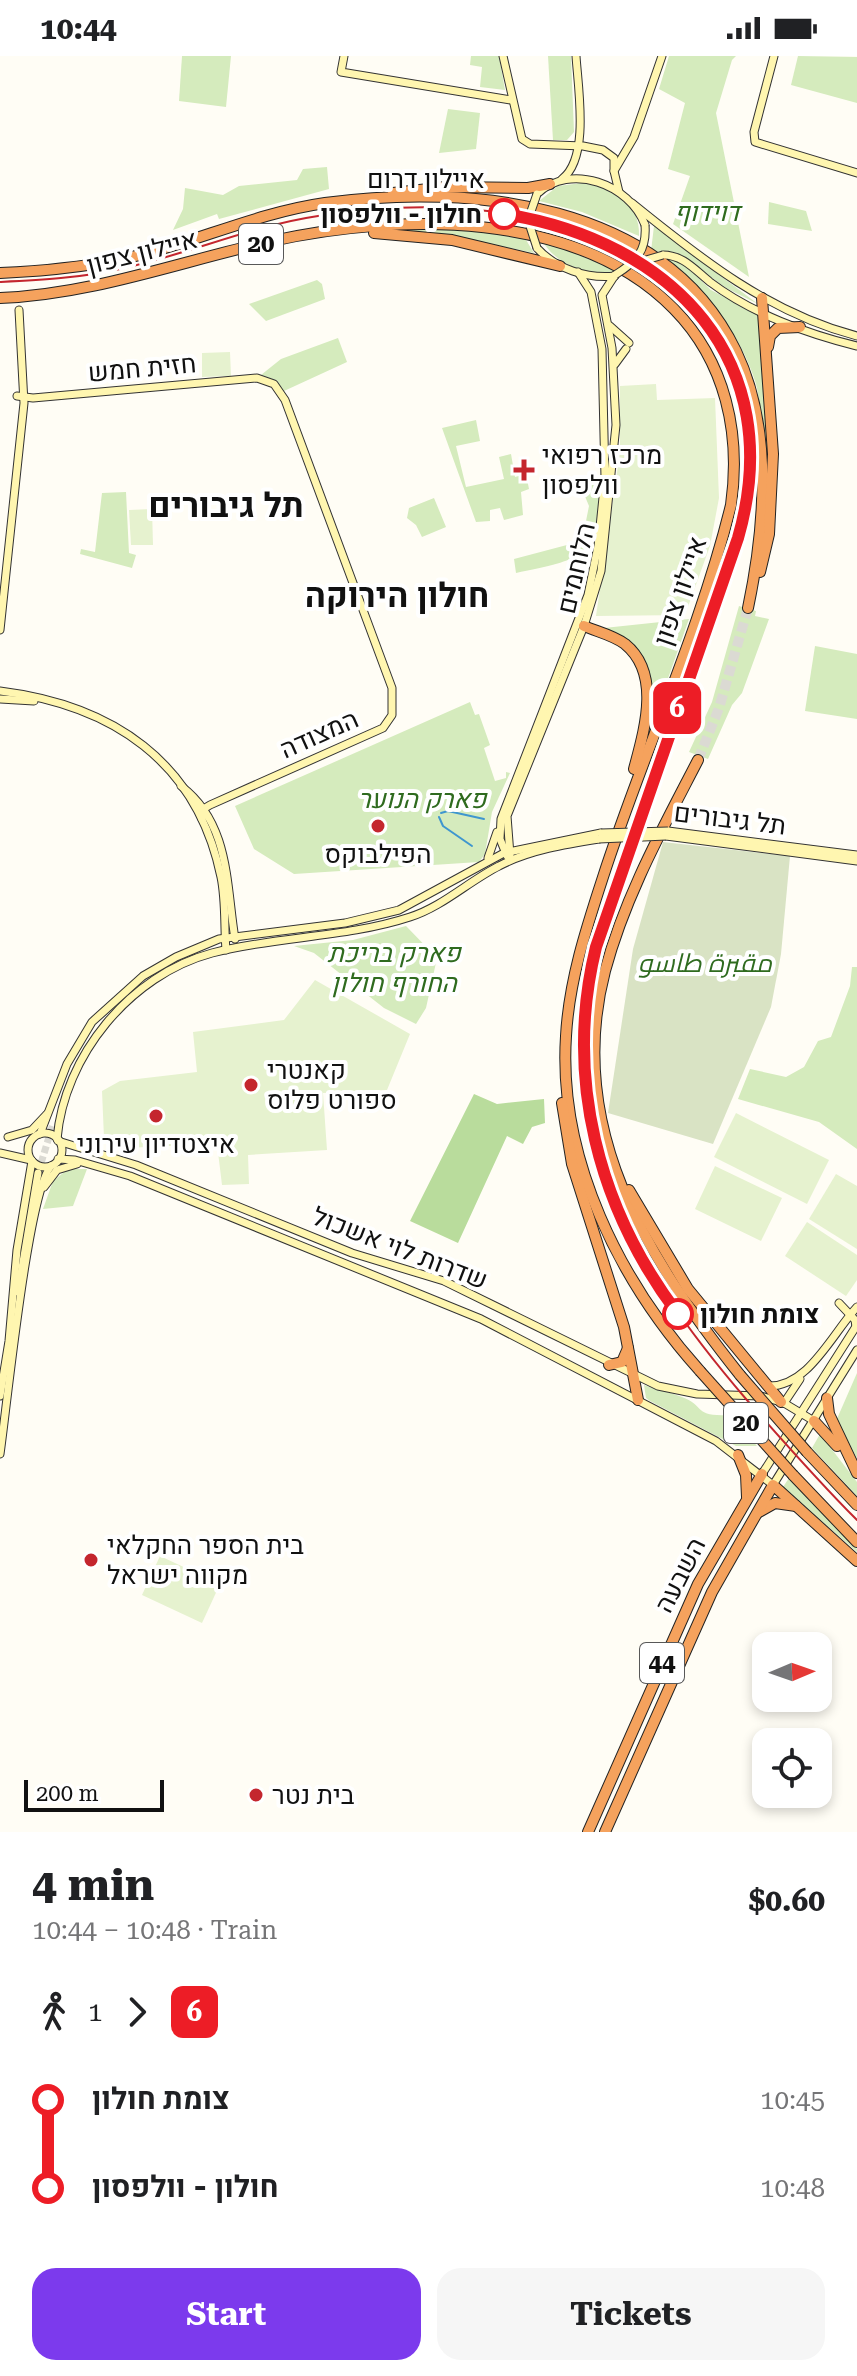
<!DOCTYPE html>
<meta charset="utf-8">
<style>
:root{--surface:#fff;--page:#f6f6f6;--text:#202124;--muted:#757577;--accent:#7c3aed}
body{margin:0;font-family:"Roboto Serif",Cairo,Heebo,serif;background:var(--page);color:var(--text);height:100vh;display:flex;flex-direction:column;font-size:30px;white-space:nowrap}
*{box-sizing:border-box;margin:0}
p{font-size:26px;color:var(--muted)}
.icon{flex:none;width:44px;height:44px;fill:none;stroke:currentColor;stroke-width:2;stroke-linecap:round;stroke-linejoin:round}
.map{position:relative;height:1776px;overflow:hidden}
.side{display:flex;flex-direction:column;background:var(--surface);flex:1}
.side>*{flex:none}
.badge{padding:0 16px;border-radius:12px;font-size:28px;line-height:52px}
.needle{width:52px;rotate:88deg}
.tools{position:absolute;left:752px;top:1576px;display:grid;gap:16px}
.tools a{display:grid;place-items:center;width:80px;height:80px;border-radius:16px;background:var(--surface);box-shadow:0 4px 12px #0003;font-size:40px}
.scale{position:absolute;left:24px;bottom:20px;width:140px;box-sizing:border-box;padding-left:8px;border:4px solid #111;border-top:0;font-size:22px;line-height:28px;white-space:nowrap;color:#111;-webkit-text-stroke:6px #fff;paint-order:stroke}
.map>.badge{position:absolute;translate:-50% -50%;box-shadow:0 0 0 4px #fff}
.legs{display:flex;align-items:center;gap:12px;height:88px;padding:0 32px;font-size:26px}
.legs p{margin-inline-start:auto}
.head{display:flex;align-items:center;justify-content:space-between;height:136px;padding:0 32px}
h1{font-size:44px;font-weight:700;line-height:60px}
.primary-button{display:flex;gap:16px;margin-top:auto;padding:16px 32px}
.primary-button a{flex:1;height:92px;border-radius:24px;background:var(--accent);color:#fff;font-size:32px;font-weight:700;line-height:92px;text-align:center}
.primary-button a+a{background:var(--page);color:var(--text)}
ul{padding:0 32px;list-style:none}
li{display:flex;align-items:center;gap:28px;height:88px;font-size:30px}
li i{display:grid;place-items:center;width:12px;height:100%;margin:0 10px;background:currentColor}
li i::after{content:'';width:20px;height:20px;margin:-10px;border:6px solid;border-radius:50%;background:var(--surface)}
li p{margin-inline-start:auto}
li:first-child i{background:linear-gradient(#0000 50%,currentColor 0)}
li:last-child i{background:linear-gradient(currentColor 50%,#0000 0)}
.status{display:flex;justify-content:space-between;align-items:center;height:56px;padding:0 40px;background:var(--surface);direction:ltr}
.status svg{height:22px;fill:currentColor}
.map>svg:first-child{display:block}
.green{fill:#d5ebbd}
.forest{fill:#b9dc9c}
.cemetery{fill:#d9e3c4}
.pitch{fill:#e6f2cf}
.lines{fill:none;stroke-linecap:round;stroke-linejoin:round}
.stream{stroke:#3f96cf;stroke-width:2}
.secondary-tunnel{stroke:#dbdad3;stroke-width:7;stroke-dasharray:7 3.5;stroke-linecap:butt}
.highway-tunnel{stroke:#dbdad3;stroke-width:10;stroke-dasharray:10 5;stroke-linecap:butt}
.secondary-casing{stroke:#333;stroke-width:9}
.highway-casing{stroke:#222;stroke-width:12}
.secondary{stroke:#fff6b0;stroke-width:7}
.highway{stroke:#f5a25d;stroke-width:10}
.rail{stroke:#c4262e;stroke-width:2}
.secondary-bridge-casing{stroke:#333;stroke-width:9;stroke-linecap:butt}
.highway-bridge-casing{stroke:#222;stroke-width:12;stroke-linecap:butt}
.secondary-bridge{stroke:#fff6b0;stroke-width:7}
.highway-bridge{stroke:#f5a25d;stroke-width:10}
.line-1-casing{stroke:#fff;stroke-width:18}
.line-1{stroke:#ed1d26;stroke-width:12}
.stop-1-dot{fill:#fff;stroke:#ed1d26;stroke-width:4}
.poi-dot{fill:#c4262e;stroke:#fff;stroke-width:3}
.labels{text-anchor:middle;stroke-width:8;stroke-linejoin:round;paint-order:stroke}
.shield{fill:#fff;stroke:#585858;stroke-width:2}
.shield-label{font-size:24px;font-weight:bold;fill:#111}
.street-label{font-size:26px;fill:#111;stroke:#fff}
.park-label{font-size:26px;font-style:italic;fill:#2f6b1f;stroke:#fff}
.stop-label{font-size:26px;font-weight:bold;fill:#111;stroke:#fff;text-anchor:end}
.poi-label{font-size:26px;fill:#111;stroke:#fff;text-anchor:start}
.district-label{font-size:34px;font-weight:bold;fill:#111;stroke:#fff}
</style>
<div class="status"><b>10:44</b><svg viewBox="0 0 49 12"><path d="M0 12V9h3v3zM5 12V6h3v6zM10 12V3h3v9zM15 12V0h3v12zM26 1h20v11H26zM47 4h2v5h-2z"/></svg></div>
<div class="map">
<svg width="857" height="1776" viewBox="0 0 857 1776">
<rect width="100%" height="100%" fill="#fffdf5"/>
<g class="green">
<polygon points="182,0 231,0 226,51 179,45"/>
<polygon points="471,0 499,0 505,34 480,31 482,11 470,9"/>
<polygon points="548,0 571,0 574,76 567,84 553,84"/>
<polygon points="669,0 736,0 732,4 716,57 749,221 673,168 690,120 668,113 685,47 659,33"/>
<polygon points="798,0 857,1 857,47 791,29"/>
<polygon points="448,53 480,57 476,93 439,97"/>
<polygon points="327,111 329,133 219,163 217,158 173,174 183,153 185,132 223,139 239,130 297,124 303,113"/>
<path d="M 582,127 C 611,131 641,147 639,180 L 582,156 L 539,145 L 558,130 Z"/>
<polygon points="769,146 806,155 812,175 768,168"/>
<polygon points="654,170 758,248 726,232 679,198 651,195"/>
<polygon points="410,171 523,179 534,197 447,179 409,176"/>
<path d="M 542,184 L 618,215 C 591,222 555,209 542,184 Z"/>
<path d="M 667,203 L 682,206 L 711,234 L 760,260 L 769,394 C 759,381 761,347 756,328 C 740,275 706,239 667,203 Z"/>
<polygon points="317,224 322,228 325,243 266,265 249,248"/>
<polygon points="338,282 347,306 284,335 275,324 261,319 281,303"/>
<polygon points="476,364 480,385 456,390 466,431 504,423 499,401 511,398 515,421 526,418 529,433 521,436 523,459 504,464 500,452 490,454 490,465 476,466 442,372"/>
<path d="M 596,424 L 599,430 C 597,503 583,503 516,517 L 514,503 L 582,485 L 589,450 L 579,426 Z"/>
<polygon points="126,436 129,497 136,499 132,512 80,498 81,493 95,496 102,437"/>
<polygon points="434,442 446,471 422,481 416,469 407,462 409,452"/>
<polygon points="739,550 756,555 755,560 769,563 742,637 732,649 708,703 689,696 712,646"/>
<path d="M 689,563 L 654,662 C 653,620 645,590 604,572 Z"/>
<polygon points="815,590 857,598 857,663 805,655"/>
<polygon points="470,646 475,659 479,658 490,689 484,692 495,725 506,722 506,716 510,717 492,756 485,798 479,806 294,818 254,793 235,750"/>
<polygon points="406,870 437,902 426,952 416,968 384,952 314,897 294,890 353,884"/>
<polygon points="852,911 857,911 857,1093 819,1066 738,1043 750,1013 786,1021 804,1011 818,985 831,981 850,930"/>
<polygon points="68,1113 87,1113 73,1150 43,1153 53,1125"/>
<polygon points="857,1317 857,1402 836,1365"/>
<path d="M 644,1329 C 657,1334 670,1336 682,1341 C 705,1349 693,1361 729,1359 L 757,1390 L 736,1390 L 650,1345 L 646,1342 Z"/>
<polygon points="820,1378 857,1426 857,1440 812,1392"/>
<polygon points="789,1422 857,1493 857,1496 783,1431"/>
</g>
<polygon class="forest" points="474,1038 497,1048 544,1043 545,1067 532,1071 523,1088 507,1080 458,1187 410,1165"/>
<polygon class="cemetery" points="663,786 790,800 781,898 771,951 713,1088 608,1057 633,893"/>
<g class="pitch">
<polygon points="230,296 231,320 202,321 202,297"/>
<polygon points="656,328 657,344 715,342 719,442 710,490 685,559 596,560 620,396 620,330"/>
<polygon points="152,453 153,489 131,489 129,454"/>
<polygon points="315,924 410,978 387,1034 323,1037 327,1094 248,1099 249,1128 222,1129 217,1088 124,1092 104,1082 102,1035 120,1025 197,1016 193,976 284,964"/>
<polygon points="736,1057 829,1104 807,1148 714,1101"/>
<polygon points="715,1110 782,1142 761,1185 695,1153"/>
<polygon points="836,1118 857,1130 857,1193 809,1163"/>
<polygon points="807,1166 857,1199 857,1224 846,1240 785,1200"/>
<polygon points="160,1500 220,1528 202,1567 142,1539"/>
</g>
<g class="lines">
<g class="stream">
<polyline points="441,757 448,755 484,763"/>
<polyline points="439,761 443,770 472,790"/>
</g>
<polyline class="secondary-tunnel" points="38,1117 53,1068"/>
<polyline class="highway-tunnel" points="698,704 719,652 748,552"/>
<defs>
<g id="secondary">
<polyline points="344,0 341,16 511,44"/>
<polyline points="503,0 522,83 530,88 583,90 603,94 614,102 614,115"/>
<polyline points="774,0 754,76 755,86 857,117"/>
<path d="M 562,123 C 590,102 578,32 576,0"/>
<polyline points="619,136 614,115 634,81 662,0"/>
<path d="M 537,138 C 570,106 630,128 645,169"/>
<path d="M 632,147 C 701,203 769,257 857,280"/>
<path d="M 537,192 C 556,213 587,223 615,220"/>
<path d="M 663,199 C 683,199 695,214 710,226 C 751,257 807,278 857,290"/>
<polyline points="610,270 629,287"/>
<polyline points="615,308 626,293"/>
<polyline points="17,340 33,342 257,322 274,328 285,344 392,632 392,659 383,672 210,749 205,752 202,763"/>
<polyline points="0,574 24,347 19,254"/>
<path d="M 0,635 C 112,649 197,705 221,821 C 226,845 224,870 226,894"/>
<polyline points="0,643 34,645"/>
<path d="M 181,730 C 230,767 226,828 235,883"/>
<polyline points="668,775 857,799"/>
<polyline points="666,780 857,805"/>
<polyline points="510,799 507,760 584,570 601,515 616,369 612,292 602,239 615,219"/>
<polyline points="507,800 500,783 501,763 588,539 598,490 605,422 602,293 591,236 578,216"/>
<polyline points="488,802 497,776"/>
<circle cx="45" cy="1094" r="17"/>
<polyline points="40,1078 67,1008 92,966 143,920 176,901 219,883 345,867 399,854 504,797 601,777"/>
<polyline points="8,1081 32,1074 47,1058"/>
<path d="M 57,1083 C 64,1000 130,919 212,897 C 276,880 346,882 410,861 C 442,851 469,825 499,810 C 529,794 567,788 599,783"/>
<polyline points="58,1085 136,1109 352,1197 444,1225 658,1330 697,1338 761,1340 784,1347 814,1365"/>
<polyline points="0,1097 31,1104"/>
<polyline points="58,1103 75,1104 130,1120 481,1263 716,1385 773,1429 857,1294"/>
<polyline points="44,1131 57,1114 77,1108"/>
<polyline points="18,1236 38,1117"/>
<polyline points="839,1247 855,1264 856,1271"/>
<path d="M 767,1330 C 808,1332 831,1279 857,1251"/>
<polyline points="0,1340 9,1285 17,1194 32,1105"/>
<polyline points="784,1347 800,1323"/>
<path d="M 0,1398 C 7,1350 28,1136 51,1110"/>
<polyline points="762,1418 857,1269"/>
</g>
<g id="highway">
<polyline points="393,137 446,131 528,132 550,128"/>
<polyline points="374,177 452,184 560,210"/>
<path d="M 0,217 C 48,215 97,210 144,198 C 205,182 262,156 325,147 C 470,127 664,146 736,295 C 773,372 765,471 748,552"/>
<path d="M 0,242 C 95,238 181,205 272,185 C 399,157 577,154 674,253 C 726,306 741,378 731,449 C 700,576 643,697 603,821 C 586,873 569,925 566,980 C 558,1103 620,1226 700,1315"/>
<polyline points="768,291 770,280 778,272 800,271"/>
<polyline points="760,516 769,478 773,398 762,242"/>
<path d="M 584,570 C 598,576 613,579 625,588 C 662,618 644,675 634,713"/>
<path d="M 698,704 C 663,772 625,840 605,915 C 564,1071 647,1202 740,1319"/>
<polyline points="562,1047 572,1108 624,1271 638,1344"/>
<polyline points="629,1134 688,1233 781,1346"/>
<polyline points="609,1309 622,1306 628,1292"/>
<polyline points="827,1342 829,1358 857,1417"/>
<polyline points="814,1365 837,1390"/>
<polyline points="807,1396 857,1449"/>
<polyline points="738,1399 746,1419 747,1441"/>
<polyline points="793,1419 857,1486"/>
<polyline points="759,1456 775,1447 796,1450"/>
<polyline points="588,1776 698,1528 762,1418"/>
<polyline points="605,1776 712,1536 773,1429 857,1505"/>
</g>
</defs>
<use href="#secondary" class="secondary-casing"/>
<use href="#highway" class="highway-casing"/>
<use href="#secondary" class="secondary"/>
<use href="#highway" class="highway"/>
<path class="rail" d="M 0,226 C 40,224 81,222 120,213 C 186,199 251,170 318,160 C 442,140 603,149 692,249 C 742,306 757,379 746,452 L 596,891 C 551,1072 631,1209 746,1343 C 782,1384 818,1425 857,1464"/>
<defs>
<g id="secondary-bridge">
<polyline points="537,192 528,164 537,138"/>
<polyline points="633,208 663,199"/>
<path d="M 615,219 C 636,206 647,195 645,169"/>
<polyline points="601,777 668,775"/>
<polyline points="599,783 666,780"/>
</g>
<g id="highway-bridge">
<polyline points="700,1315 793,1419"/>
<polyline points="740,1319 807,1396"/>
</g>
</defs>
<use href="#secondary-bridge" class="secondary-bridge-casing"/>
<use href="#highway-bridge" class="highway-bridge-casing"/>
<use href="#secondary-bridge" class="secondary-bridge"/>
<use href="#highway-bridge" class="highway-bridge"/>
</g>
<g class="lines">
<defs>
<path id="line-1" d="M 504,158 C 673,185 789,305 738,482 L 596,891 C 564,1021 598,1152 678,1258"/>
</defs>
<use href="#line-1" class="line-1-casing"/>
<use href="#line-1" class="line-1"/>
</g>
<g class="stop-1-dot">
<circle cx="504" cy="158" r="14"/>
<circle cx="678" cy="1258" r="14"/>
</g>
<g class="poi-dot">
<path d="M520 402h8v8h8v8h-8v8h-8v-8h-8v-8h8z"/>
<circle cx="378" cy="770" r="8"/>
<circle cx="251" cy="1029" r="8"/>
<circle cx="156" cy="1060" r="8"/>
<circle cx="91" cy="1504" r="8"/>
<circle cx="256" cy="1739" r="8"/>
</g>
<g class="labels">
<g class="shield">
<rect x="239" y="168" width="44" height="40" rx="6"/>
<rect x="724" y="1347" width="44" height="40" rx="6"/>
<rect x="640" y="1587" width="44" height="40" rx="6"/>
</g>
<g class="shield-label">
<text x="261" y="196">20</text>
<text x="746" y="1375">20</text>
<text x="662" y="1615">44</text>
</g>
<g class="street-label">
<text x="426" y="132">איילון דרום</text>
<text transform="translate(142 196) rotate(-14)" y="9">איילון צפון</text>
<text transform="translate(142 312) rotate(-5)" y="9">חזית חמש</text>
<text transform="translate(576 512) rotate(-77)" y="9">הלוחמים</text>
<text transform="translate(680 535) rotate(-71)" y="9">איילון צפון</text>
<text transform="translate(319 678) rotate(-24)" y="9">המצודה</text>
<text transform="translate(730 763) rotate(7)" y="9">תל גיבורים</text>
<text transform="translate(400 1192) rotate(21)" y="9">שדרות לוי אשכול</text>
<text transform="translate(680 1519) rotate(-63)" y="9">השבעה</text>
</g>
<g class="park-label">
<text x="707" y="165">דוידוף</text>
<text x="422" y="752">פארק הנוער</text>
<text x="394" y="906">פארק בריכת<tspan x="394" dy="30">החורף חולון</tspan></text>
<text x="705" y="916">مقبرة طاسو</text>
</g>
<g class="stop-label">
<text x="482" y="167">חולון - וולפסון</text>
<text x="700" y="1267" text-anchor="start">צומת חולון</text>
</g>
<g class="poi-label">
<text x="542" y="408">מרכז רפואי<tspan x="542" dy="30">וולפסון</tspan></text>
<text x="378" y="807" text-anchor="middle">הפילבוקס</text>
<text x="267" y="1023">קאנטרי<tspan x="267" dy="30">ספורט פלוס</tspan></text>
<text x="156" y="1097" text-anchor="middle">איצטדיון עירוני</text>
<text x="107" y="1498">בית הספר החקלאי<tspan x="107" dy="30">מקווה ישראל</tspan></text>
<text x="272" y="1748">בית נטר</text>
</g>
<g class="district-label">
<text x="226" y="461">תל גיבורים</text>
<text x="397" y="551">חולון הירוקה</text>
</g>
</g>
</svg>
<div class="tools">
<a><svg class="needle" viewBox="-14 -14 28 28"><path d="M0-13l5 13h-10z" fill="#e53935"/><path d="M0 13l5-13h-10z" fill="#757577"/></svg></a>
<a><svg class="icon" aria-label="locate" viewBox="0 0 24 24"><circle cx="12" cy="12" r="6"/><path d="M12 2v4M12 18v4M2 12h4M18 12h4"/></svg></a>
</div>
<div class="scale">200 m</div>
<b class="badge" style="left:677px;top:652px;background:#ed1d26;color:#fff">6</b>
</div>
<section class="side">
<div class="head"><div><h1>4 min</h1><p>10:44 – 10:48 · Train</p></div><b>$0.60</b></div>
<div class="legs"><svg class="icon" aria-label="walk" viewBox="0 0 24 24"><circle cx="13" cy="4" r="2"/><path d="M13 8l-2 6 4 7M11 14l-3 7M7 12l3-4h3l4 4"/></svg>1<svg class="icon" aria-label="forward" viewBox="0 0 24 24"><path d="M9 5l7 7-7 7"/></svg><b class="badge" style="background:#ed1d26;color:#fff">6</b></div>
<ul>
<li><i style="color:#ed1d26"></i><b>צומת חולון</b><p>10:45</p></li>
<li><i style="color:#ed1d26"></i><b>חולון - וולפסון</b><p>10:48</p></li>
</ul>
<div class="primary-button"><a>Start</a><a>Tickets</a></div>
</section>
